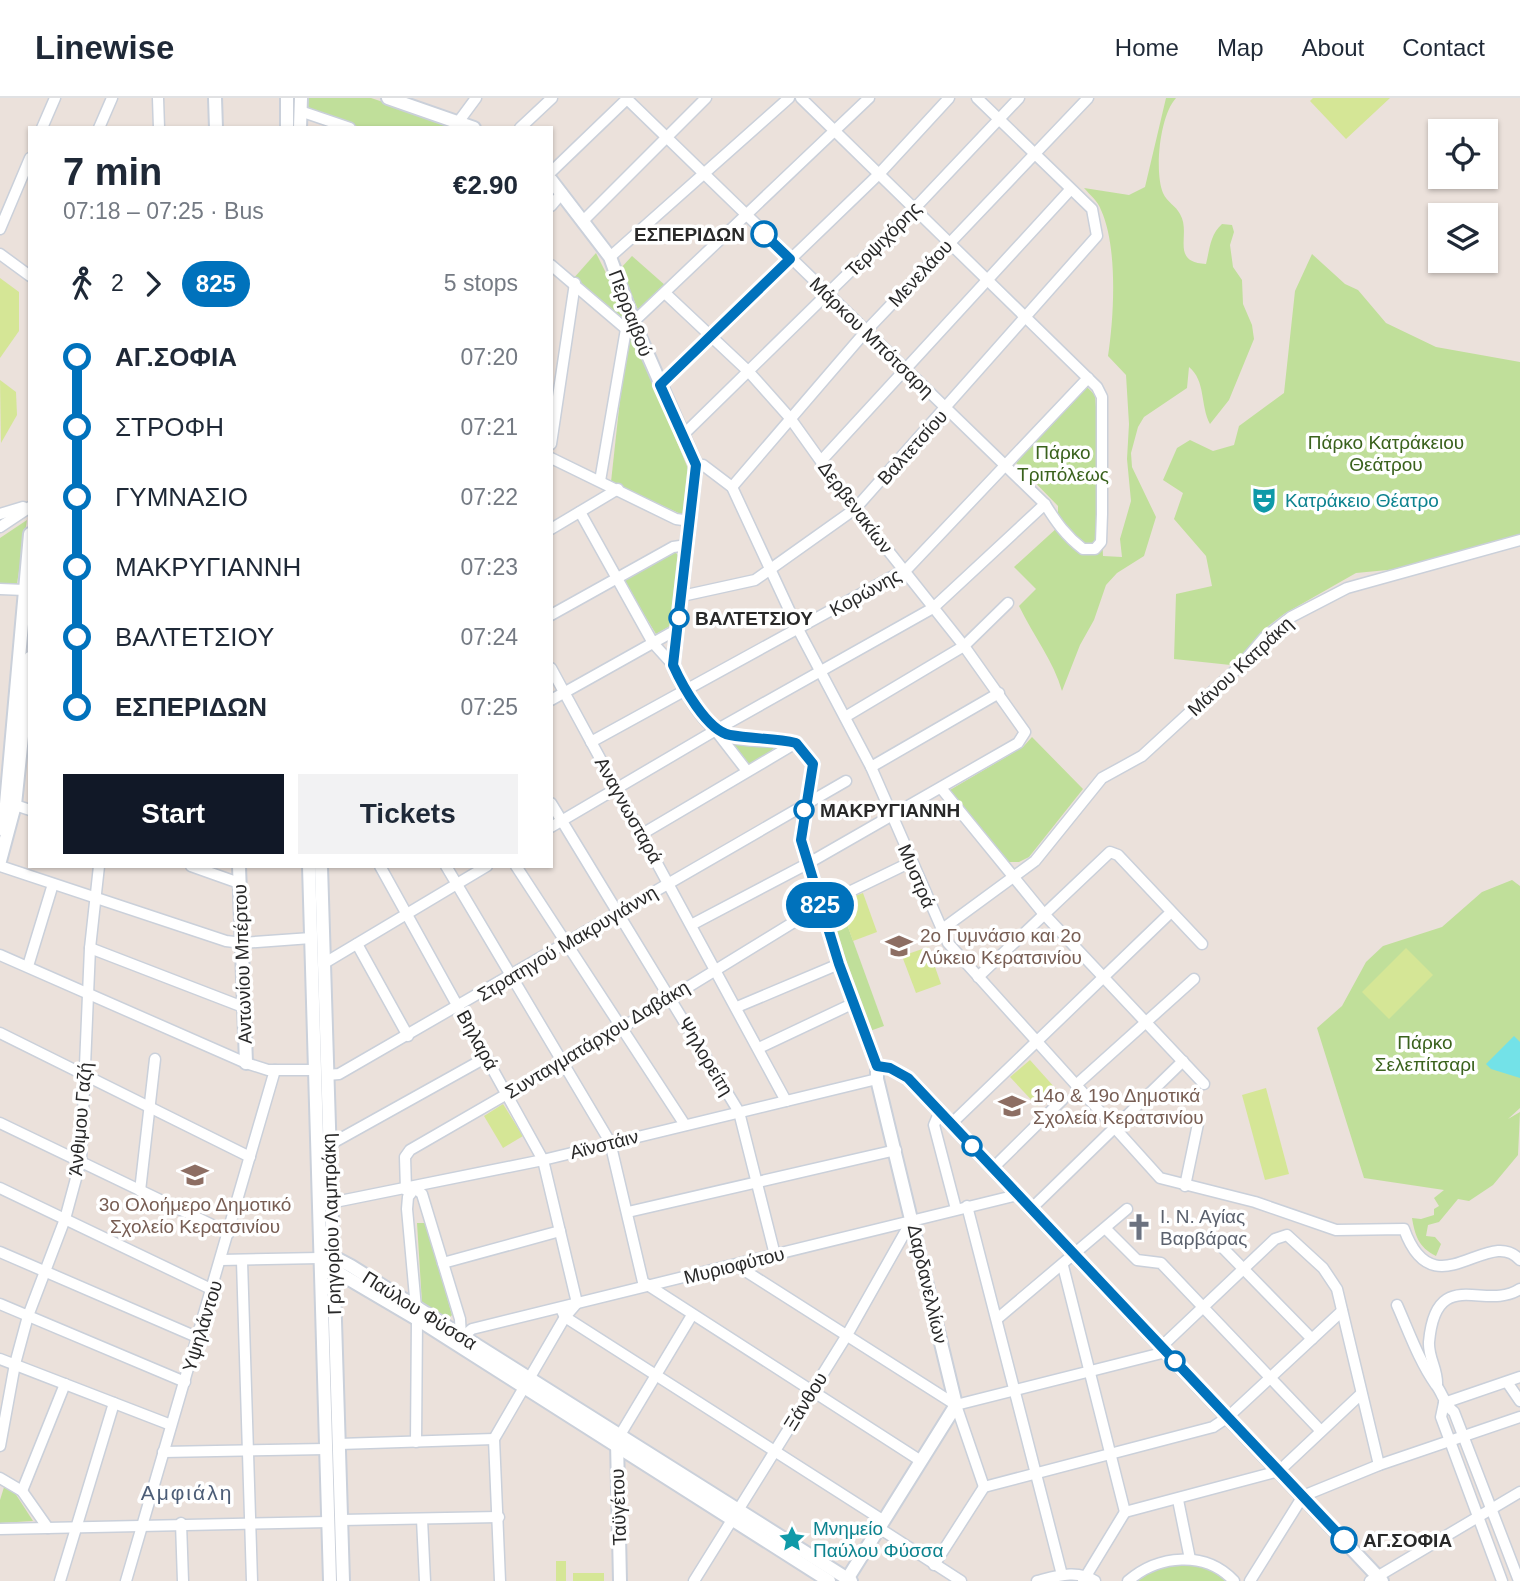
<!DOCTYPE html>
<meta charset="utf-8">
<style>
:root{--surface:#fff;--page:#f2f2f3;--text:#1f2937;--muted:#747a83;--line:#e0e1e3;--accent:#111827}
body{margin:0;font-family:Arial,sans-serif;background:var(--page);color:var(--text);height:100vh;display:flex;flex-direction:column;font-size:26px;white-space:nowrap}
*{box-sizing:border-box;margin:0}
p{font-size:23px;color:var(--muted)}
.icon{flex:none;width:38px;height:38px;fill:none;stroke:currentColor;stroke-width:2;stroke-linecap:round;stroke-linejoin:round}
.map{position:relative;flex:1;overflow:hidden}
.sheet{position:absolute;left:28px;top:28px;width:525px;height:742px;display:flex;flex-direction:column;background:var(--surface);border-radius:0px;box-shadow:0 2px 5px #0004}
.sheet>*{flex:none}
.badge{padding:0 14px;border-radius:23px;font-size:24px;line-height:46px}
.tools{position:absolute;left:1428px;top:21px;display:grid;gap:14px}
.tools a{display:grid;place-items:center;width:70px;height:70px;border-radius:0px;background:var(--surface);box-shadow:0 2px 5px #0004;font-size:35px}
.map>.badge{position:absolute;translate:-50% -50%;box-shadow:0 0 0 4px #fff}
.legs{display:flex;align-items:center;gap:10px;height:77px;padding:0 35px;font-size:23px}
.legs p{margin-inline-start:auto}
.summary{display:flex;align-items:center;justify-content:space-between;height:119px;padding:0 35px}
h1{font-size:38px;font-weight:800;line-height:52px}
.cta{display:flex;gap:14px;margin-top:auto;padding:14px 35px}
.cta a{flex:1;height:80px;border-radius:0px;background:var(--accent);color:#fff;font-size:28px;font-weight:800;line-height:80px;text-align:center}
.cta a+a{background:var(--page);color:var(--text)}
ul{padding:0 35px;list-style:none}
li{display:flex;align-items:center;gap:24px;height:70px;font-size:26px}
li i{display:grid;place-items:center;width:10px;height:100%;margin:0 9px;background:currentColor}
li i::after{content:'';width:18px;height:18px;margin:-9px;border:5px solid;border-radius:50%;background:var(--surface)}
li p{margin-inline-start:auto}
li:first-child i{background:linear-gradient(#0000 50%,currentColor 0)}
li:last-child i{background:linear-gradient(currentColor 50%,#0000 0)}
header{display:flex;align-items:center;gap:42px;box-sizing:border-box;height:98px;padding:0 35px;background:var(--surface);border-bottom:2px solid var(--line)}
header strong{font-size:33px}
nav{display:flex;gap:38px;margin-inline-start:auto;font-size:24px}
.map>svg:first-child{display:block}
.green{fill:#c0df9a}
.pitch{fill:#d5e696}
.water{fill:#73e2e8}
.lines{fill:none;stroke-linecap:round;stroke-linejoin:round}
.minor-casing{stroke:#cad0da;stroke-width:13}
.tertiary-casing{stroke:#cad0da;stroke-width:16}
.secondary-casing{stroke:#cad0da;stroke-width:16}
.minor{stroke:#fff;stroke-width:10}
.tertiary{stroke:#fff;stroke-width:12}
.secondary{stroke:#fff;stroke-width:12}
.line-1-casing{stroke:#fff;stroke-width:16}
.line-1{stroke:#0072bc;stroke-width:10}
.stop-1-dot{fill:#fff;stroke:#0072bc;stroke-width:3.5}
.labels{text-anchor:middle;stroke-width:7;stroke-linejoin:round;paint-order:stroke}
.stop-label{font-size:19px;font-weight:bold;fill:#292929;stroke:#fff;text-anchor:start}
.street-label{font-size:19px;fill:#292929;stroke:#fff}
.park-label{font-size:19px;fill:#3a621d;stroke:#fff}
.culture-label{font-size:19px;fill:#0d838f;stroke:#fff;text-anchor:start}
.education-label{font-size:19px;fill:#785e54;stroke:#fff;text-anchor:start}
.worship-label{font-size:19px;fill:#5b616d;stroke:#fff;text-anchor:start}
.neighbourhood-label{font-size:21px;letter-spacing:2px;fill:#4c5d77;stroke:#fff}
</style>
<header>
<strong>Linewise</strong>
<nav><a>Home</a><a>Map</a><a>About</a><a>Contact</a></nav>
</header>
<div class="map">
<svg width="1520" height="1483" viewBox="0 0 1520 1483">
<rect width="100%" height="100%" fill="#ebe1db"/>
<g class="green">
<polygon points="308,0 371,0 461,30 363,30 308,12"/>
<path d="M 1166,0 L 1176,0 C 1160,17 1154,73 1163,95 C 1167,104 1176,108 1180,116 C 1192,136 1169,164 1206,166 C 1210,150 1210,137 1222,126 L 1232,127 L 1234,134 L 1230,147 L 1233,169 L 1242,182 L 1243,206 L 1252,227 L 1254,241 L 1229,302 L 1210,326 C 1200,307 1206,283 1189,269 L 1187,290 L 1144,319 L 1138,329 L 1131,355 L 1132,369 L 1156,419 L 1144,458 L 1117,475 L 1106,487 L 1094,522 L 1080,547 L 1062,593 C 1054,564 1033,537 1019,508 L 1036,491 L 1014,469 L 1058,429 L 1058,408 L 1016,365 L 1086,288 L 1095,297 L 1096,309 L 1097,436 L 1102,437 L 1103,458 L 1122,459 L 1120,441 L 1131,403 L 1127,361 L 1129,326 L 1126,277 L 1108,258 C 1114,219 1118,149 1101,112 C 1098,103 1090,97 1084,90 L 1129,97 L 1145,89 Z"/>
<polygon points="596,155 627,217 624,221 573,181"/>
<polygon points="1312,156 1345,186 1358,192 1386,225 1436,249 1520,264 1520,442 1429,468 1356,475 1284,516 1263,532 1240,568 1174,561 1176,496 1212,488 1206,458 1174,421 1183,395 1163,382 1177,350 1190,342 1213,353 1234,347 1239,328 1284,295 1295,193"/>
<polygon points="632,158 666,188 640,216 620,171"/>
<polygon points="627,237 634,240 689,373 685,418 611,384"/>
<polygon points="27,422 16,492 0,494 0,440"/>
<polygon points="674,452 679,459 672,527 656,536 622,480"/>
<polygon points="1032,639 1083,691 1029,759 1019,764 1006,764 950,692 1023,649"/>
<polygon points="733,644 775,649 763,661 748,669 732,648"/>
<path d="M 1512,782 L 1520,788 L 1520,1010 L 1508,1021 L 1520,1014 L 1518,1057 L 1493,1087 L 1469,1103 L 1458,1101 L 1439,1124 L 1428,1127 L 1426,1138 L 1435,1139 L 1441,1146 L 1436,1158 C 1418,1149 1415,1137 1412,1120 L 1421,1121 L 1434,1117 L 1434,1111 L 1439,1108 L 1434,1100 L 1444,1092 L 1364,1080 L 1317,930 L 1342,908 L 1366,864 L 1383,848 L 1442,829 L 1482,794 Z"/>
<polygon points="839,804 884,928 867,934 824,812"/>
<polygon points="417,1125 425,1125 427,1129 452,1217 448,1221 422,1205"/>
<polygon points="5,1386 15,1395 33,1423 0,1425 0,1402"/>
<path d="M 1190,1465 L 1211,1471 L 1228,1483 L 1135,1483 C 1152,1469 1168,1466 1190,1465 Z"/>
</g>
<g class="pitch">
<polygon points="1313,0 1390,0 1346,41 1310,3"/>
<polygon points="0,180 19,194 19,233 0,260"/>
<polygon points="0,282 16,294 17,317 1,345"/>
<polygon points="863,795 877,834 853,843 839,804"/>
<polygon points="928,849 941,886 916,895 902,858"/>
<polygon points="1406,850 1433,877 1389,921 1362,894"/>
<polygon points="1030,962 1056,991 1037,1008 1010,979"/>
<polygon points="1266,990 1289,1076 1265,1082 1242,997"/>
<polygon points="503,1006 523,1038 503,1050 484,1018"/>
<rect x="556" y="1463" width="10" height="20"/>
<rect x="573" y="1475" width="31" height="8"/>
</g>
<polygon class="water" points="1514,938 1520,944 1520,980 1491,971 1486,966"/>
<g class="lines">
<defs>
<g id="minor">
<polyline points="158,0 159,30"/>
<path d="M 626,0 L 1045,406 C 1056,424 1066,438 1083,451 L 1095,451 L 1101,444 L 1102,416 L 1102,299 L 1097,289 L 801,0"/>
<polyline points="300,13 350,30"/>
<polyline points="459,23 476,0"/>
<polyline points="42,30 55,0"/>
<polyline points="99,30 112,0"/>
<polyline points="520,30 552,0"/>
<polyline points="551,74 628,0"/>
<polyline points="551,108 562,95"/>
<polyline points="583,123 706,0"/>
<polyline points="0,131 30,60"/>
<polyline points="0,156 30,178"/>
<polyline points="610,159 789,0"/>
<polyline points="551,167 626,231 869,0"/>
<polyline points="666,196 749,274 790,320 855,411 964,548 1025,634 1018,645 807,766 693,826"/>
<polyline points="660,287 879,76 949,0"/>
<polyline points="683,337 914,111 1019,0"/>
<polyline points="551,346 575,185"/>
<polyline points="551,360 676,421 690,423"/>
<polyline points="821,363 1070,92"/>
<path d="M 696,367 L 703,367 L 732,389 L 798,531 L 871,669 L 948,845 L 1160,1080 L 1255,1104 L 1336,1132 L 1404,1131 C 1434,1214 1489,1126 1520,1162"/>
<polyline points="600,383 626,231"/>
<polyline points="732,389 866,233 1088,0"/>
<polyline points="580,414 653,545 673,567"/>
<polyline points="0,416 23,409"/>
<polyline points="0,429 30,409"/>
<polyline points="551,431 618,391"/>
<polyline points="0,491 25,492"/>
<polyline points="682,498 755,482 855,411 1097,138 1092,111 977,0"/>
<polyline points="551,517 673,449 687,447"/>
<polyline points="551,570 786,1003"/>
<polyline points="551,602 676,532"/>
<polyline points="845,619 964,548 1008,505"/>
<polyline points="716,633 747,673"/>
<polyline points="591,644 908,470 1088,280"/>
<polyline points="871,669 999,595"/>
<polyline points="941,690 1043,815 1204,986"/>
<polyline points="551,705 739,1014 775,1157"/>
<polyline points="15,707 30,712"/>
<polyline points="551,729 716,632 933,510 1045,406"/>
<polyline points="642,736 796,645"/>
<polyline points="0,768 226,843 242,845 311,840"/>
<polyline points="191,768 239,785"/>
<polyline points="380,768 543,1062 577,1205 565,1219 494,1341 500,1483"/>
<polyline points="446,768 610,1044 643,1184 921,1363"/>
<polyline points="516,768 685,1027"/>
<polyline points="941,832 1035,763 1102,680 1142,658 1240,568 1264,540 1291,519 1347,490 1520,442"/>
<polyline points="357,846 408,938"/>
<polyline points="90,850 243,909"/>
<polyline points="0,857 246,965 268,972 315,972"/>
<polyline points="323,866 487,768"/>
<polyline points="28,868 53,786"/>
<polyline points="978,879 1110,754 1118,757 1202,846"/>
<polyline points="737,909 839,866"/>
<polyline points="0,935 250,1059"/>
<polyline points="759,950 854,905"/>
<polyline points="327,977 339,976 846,683"/>
<polyline points="1076,987 1194,881"/>
<polyline points="940,1013 934,1027 956,1111"/>
<polyline points="0,1025 229,1135"/>
<polyline points="952,1025 1167,818"/>
<polyline points="329,1047 487,959"/>
<polyline points="993,1070 1063,1001"/>
<polyline points="1185,1088 1199,1021"/>
<polyline points="0,1090 213,1192"/>
<polyline points="415,1090 408,1099 407,1111 417,1221 416,1344"/>
<polyline points="415,1090 422,1096 460,1221 461,1239"/>
<polyline points="406,1092 405,1059 410,1052 623,929 820,808 911,764"/>
<polyline points="140,1093 155,961"/>
<polyline points="330,1105 543,1062 877,981"/>
<polyline points="967,1108 1062,1477"/>
<polyline points="1031,1111 1183,963"/>
<polyline points="628,1114 896,1052"/>
<polyline points="1106,1131 1137,1162 1161,1165 1320,1332"/>
<polyline points="1223,1150 1312,1241"/>
<polyline points="0,1154 199,1240"/>
<polyline points="221,1162 320,1160"/>
<polyline points="242,1163 252,1483"/>
<polyline points="443,1165 560,1133"/>
<polyline points="736,1167 956,1307"/>
<polyline points="1063,1168 1125,1414"/>
<polyline points="0,1206 185,1284"/>
<path d="M 1397,1207 C 1409,1234 1419,1263 1436,1287 C 1443,1296 1444,1306 1454,1314 L 1519,1483"/>
<polyline points="562,1213 565,1219 884,1423"/>
<polyline points="997,1221 1127,1111"/>
<polyline points="458,1243 472,1231 1017,1097"/>
<polyline points="1161,1249 1275,1141 1287,1137 1323,1170 1337,1191 1379,1367"/>
<polyline points="0,1261 171,1327"/>
<polyline points="1507,1284 1520,1303"/>
<path d="M 1437,1287 C 1438,1271 1428,1260 1429,1244 C 1436,1166 1485,1214 1520,1191"/>
<polyline points="1444,1305 1441,1319 1502,1483"/>
<polyline points="1444,1305 1520,1279"/>
<polyline points="956,1307 1166,1254"/>
<polyline points="956,1307 984,1389"/>
<polyline points="620,1337 692,1217"/>
<polyline points="339,1346 494,1341"/>
<polyline points="0,1348 15,1266 28,1218 65,1121 81,1062 90,850 99,768"/>
<polyline points="163,1354 326,1351"/>
<polyline points="0,1380 22,1393 48,1430"/>
<polyline points="984,1389 1213,1329 1228,1319 1342,1213"/>
<polyline points="22,1393 65,1286"/>
<polyline points="1178,1402 1190,1461"/>
<polyline points="1125,1414 1279,1373 1361,1296"/>
<polyline points="422,1421 425,1483"/>
<polyline points="341,1422 499,1419"/>
<polyline points="181,1425 183,1483"/>
<polyline points="879,1430 961,1483"/>
<polyline points="0,1431 329,1424"/>
<polyline points="934,1467 984,1389"/>
<polyline points="60,1483 114,1305"/>
<polyline points="126,1483 275,972"/>
<polyline points="694,1483 847,1237 912,1122"/>
<path d="M 1037,1483 C 1057,1478 1077,1471 1095,1483"/>
<polyline points="1083,1483 1125,1414"/>
<path d="M 1128,1483 C 1158,1457 1205,1452 1234,1483"/>
<polyline points="1250,1483 1303,1398 1379,1367 1520,1319"/>
<polyline points="1370,1483 1520,1394"/>
</g>
<g id="tertiary">
<polyline points="215,0 216,30"/>
<polyline points="388,0 474,30"/>
<path d="M 551,82 L 610,159 L 634,225 L 696,367 L 673,567 C 681,586 705,629 725,636 C 747,644 773,640 796,645 L 813,666 L 801,742 L 839,866 L 877,968 L 877,981 L 956,1307 L 846,1483"/>
<polyline points="0,731 6,706 30,436"/>
<polyline points="0,763 15,707 30,560"/>
<polyline points="239,768 246,965"/>
<polyline points="877,968 890,970 908,980 1382,1483"/>
<polyline points="320,1160 332,1171 417,1221 829,1483"/>
<polyline points="324,1160 332,1158 351,1168 851,1483"/>
<polyline points="617,1344 620,1483"/>
</g>
<g id="secondary">
<polyline points="287,0 287,30"/>
<polyline points="300,30 301,0"/>
<polyline points="309,768 330,1483"/>
<polyline points="321,768 343,1483"/>
</g>
</defs>
<use href="#minor" class="minor-casing"/>
<use href="#tertiary" class="tertiary-casing"/>
<use href="#secondary" class="secondary-casing"/>
<use href="#minor" class="minor"/>
<use href="#tertiary" class="tertiary"/>
<use href="#secondary" class="secondary"/>
</g>
<g class="lines">
<defs>
<path id="line-1" d="M 764,136 L 790,161 L 660,287 L 696,367 L 673,567 C 682,587 707,633 730,637 C 752,641 775,640 796,645 L 813,666 L 801,742 L 839,866 L 877,968 L 890,970 L 908,980 L 1344,1442"/>
</defs>
<use href="#line-1" class="line-1-casing"/>
<use href="#line-1" class="line-1"/>
</g>
<defs>
<symbol id="theatre-bare" viewBox="-9 -9 18 18"><path d="M-5-5.5Q0-4 5-5.5V0Q5 5 0 6Q-5 5-5 0ZM-3.3-2.5H-1v1.5H-3.3ZM1-2.5H3.3v1.5H1ZM-2.8 1Q0 5.5 2.8 1Z" fill="#0f9aa8" stroke="#fff" stroke-width="2.5" paint-order="stroke"/></symbol>
<symbol id="school-bare" viewBox="-9 -9 18 18"><path d="M0-5L7-2L0 1L-7-2ZM-4 1L0 2.5L4 1V4Q0 6-4 4Z" fill="#8d6e63" stroke="#fff" stroke-width="2.5" paint-order="stroke"/></symbol>
<symbol id="church-bare" viewBox="-9 -9 18 18"><path d="M-1.2-6h2.4v3.5h3.3v2.4h-3.3V6h-2.4V-.1h-3.3v-2.4h3.3Z" fill="#6b7280" stroke="#fff" stroke-width="2.5" paint-order="stroke"/></symbol>
<symbol id="sight-bare" viewBox="-9 -9 18 18"><path d="M0-6L1.8-2.2L6-1.7L2.9 1.2L3.7 5.4L0 3.3L-3.7 5.4L-2.9 1.2L-6-1.7L-1.8-2.2Z" fill="#0f9aa8" stroke="#fff" stroke-width="2.5" paint-order="stroke"/></symbol>
</defs>
<g fill-rule="evenodd">
<use href="#theatre-bare" x="1245" y="383" width="38" height="38"/>
<use href="#school-bare" x="880" y="829" width="38" height="38"/>
<use href="#school-bare" x="993" y="989" width="38" height="38"/>
<use href="#school-bare" x="176" y="1058" width="38" height="38"/>
<use href="#church-bare" x="1120" y="1110" width="38" height="38"/>
<use href="#sight-bare" x="773" y="1422" width="38" height="38"/>
</g>
<g class="stop-1-dot">
<circle cx="764" cy="136" r="12"/>
<circle cx="679" cy="520" r="9"/>
<circle cx="804" cy="712" r="9"/>
<circle cx="972" cy="1048" r="9"/>
<circle cx="1175" cy="1263" r="9"/>
<circle cx="1344" cy="1442" r="12"/>
</g>
<g class="labels">
<g class="stop-label">
<text x="745" y="143" text-anchor="end">ΕΣΠΕΡΙΔΩΝ</text>
<text x="695" y="527">ΒΑΛΤΕΤΣΙΟΥ</text>
<text x="820" y="719">ΜΑΚΡΥΓΙΑΝΝΗ</text>
<text x="1363" y="1449">ΑΓ.ΣΟΦΙΑ</text>
</g>
<g class="street-label">
<text transform="translate(883 141) rotate(-45)" y="7">Τερψιχόρης</text>
<text transform="translate(920 175) rotate(-47)" y="7">Μενελάου</text>
<text transform="translate(631 215) rotate(69)" y="7">Περραιβού</text>
<text transform="translate(872 239) rotate(44)" y="7">Μάρκου Μπότσαρη</text>
<text transform="translate(912 349) rotate(-48)" y="7">Βαλτετσίου</text>
<text transform="translate(856 409) rotate(53)" y="7">Δερβενακίων</text>
<text transform="translate(865 494) rotate(-29)" y="7">Κορώνης</text>
<text transform="translate(1240 568) rotate(-43)" y="7">Μάνου Κατράκη</text>
<text transform="translate(629 712) rotate(61)" y="7">Αναγνωσταρά</text>
<text transform="translate(917 778) rotate(67)" y="7">Μυστρά</text>
<text transform="translate(567 845) rotate(-31)" y="7">Στρατηγού Μακρυγιάννη</text>
<text transform="translate(242 866) rotate(-92)" y="7">Αντωνίου Μπέρτου</text>
<text transform="translate(597 941) rotate(-31)" y="7">Συνταγματάρχου Δαβάκη</text>
<text transform="translate(478 942) rotate(61)" y="7">Βηλαρά</text>
<text transform="translate(706 958) rotate(59)" y="7">Ψηλορείτη</text>
<text transform="translate(80 1021) rotate(-85)" y="7">Άνθιμου Γαζή</text>
<text transform="translate(604 1046) rotate(-14)" y="7">Αϊνστάιν</text>
<text transform="translate(331 1126) rotate(-92)" y="7">Γρηγορίου Λαμπράκη</text>
<text transform="translate(734 1167) rotate(-14)" y="7">Μυριοφύτου</text>
<text transform="translate(928 1186) rotate(77)" y="7">Δαρδανελλίων</text>
<text transform="translate(420 1212) rotate(32)" y="7">Παύλου Φύσσα</text>
<text transform="translate(202 1228) rotate(-73)" y="7">Υψηλάντου</text>
<text transform="translate(805 1303) rotate(-58)" y="7">Ξάνθου</text>
<text transform="translate(618 1409) rotate(-92)" y="7">Ταϋγέτου</text>
</g>
<g class="park-label">
<text x="1386" y="351">Πάρκο Κατράκειου<tspan x="1386" dy="22">Θεάτρου</tspan></text>
<text x="1063" y="361">Πάρκο<tspan x="1063" dy="22">Τριπόλεως</tspan></text>
<text x="1425" y="951">Πάρκο<tspan x="1425" dy="22">Σελεπίτσαρι</tspan></text>
</g>
<g class="culture-label">
<text x="1285" y="409">Κατράκειο Θέατρο</text>
<text x="813" y="1437">Μνημείο<tspan x="813" dy="22">Παύλου Φύσσα</tspan></text>
</g>
<g class="education-label">
<text x="920" y="844">2ο Γυμνάσιο και 2ο<tspan x="920" dy="22">Λύκειο Κερατσινίου</tspan></text>
<text x="1033" y="1004">14ο &amp; 19ο Δημοτικά<tspan x="1033" dy="22">Σχολεία Κερατσινίου</tspan></text>
<text x="195" y="1113" text-anchor="middle">3ο Ολοήμερο Δημοτικό<tspan x="195" dy="22">Σχολείο Κερατσινίου</tspan></text>
</g>
<g class="worship-label">
<text x="1160" y="1125">Ι. Ν. Αγίας<tspan x="1160" dy="22">Βαρβάρας</tspan></text>
</g>
<g class="neighbourhood-label">
<text x="187" y="1402">Αμφιάλη</text>
</g>
</g>
</svg>
<div class="tools">
<a><svg class="icon" aria-label="locate" viewBox="0 0 24 24"><circle cx="12" cy="12" r="6"/><path d="M12 2v4M12 18v4M2 12h4M18 12h4"/></svg></a>
<a><svg class="icon" aria-label="layers" viewBox="0 0 24 24"><path d="M12 4l9 5-9 5-9-5zM3 14l9 5 9-5"/></svg></a>
</div>
<b class="badge" style="left:820px;top:807px;background:#0072bc;color:#fff">825</b>
<section class="sheet">
<div class="summary"><div><h1>7 min</h1><p>07:18 – 07:25 · Bus</p></div><b>€2.90</b></div>
<div class="legs"><svg class="icon" aria-label="walk" viewBox="0 0 24 24"><circle cx="13" cy="4" r="2"/><path d="M13 8l-2 6 4 7M11 14l-3 7M7 12l3-4h3l4 4"/></svg>2<svg class="icon" aria-label="forward" viewBox="0 0 24 24"><path d="M9 5l7 7-7 7"/></svg><b class="badge" style="background:#0072bc;color:#fff">825</b><p>5 stops</p></div>
<ul>
<li><i style="color:#0072bc"></i><b>ΑΓ.ΣΟΦΙΑ</b><p>07:20</p></li>
<li><i style="color:#0072bc"></i><span>ΣΤΡΟΦΗ</span><p>07:21</p></li>
<li><i style="color:#0072bc"></i><span>ΓΥΜΝΑΣΙΟ</span><p>07:22</p></li>
<li><i style="color:#0072bc"></i><span>ΜΑΚΡΥΓΙΑΝΝΗ</span><p>07:23</p></li>
<li><i style="color:#0072bc"></i><span>ΒΑΛΤΕΤΣΙΟΥ</span><p>07:24</p></li>
<li><i style="color:#0072bc"></i><b>ΕΣΠΕΡΙΔΩΝ</b><p>07:25</p></li>
</ul>
<div class="cta"><a>Start</a><a>Tickets</a></div>
</section>
</div>
